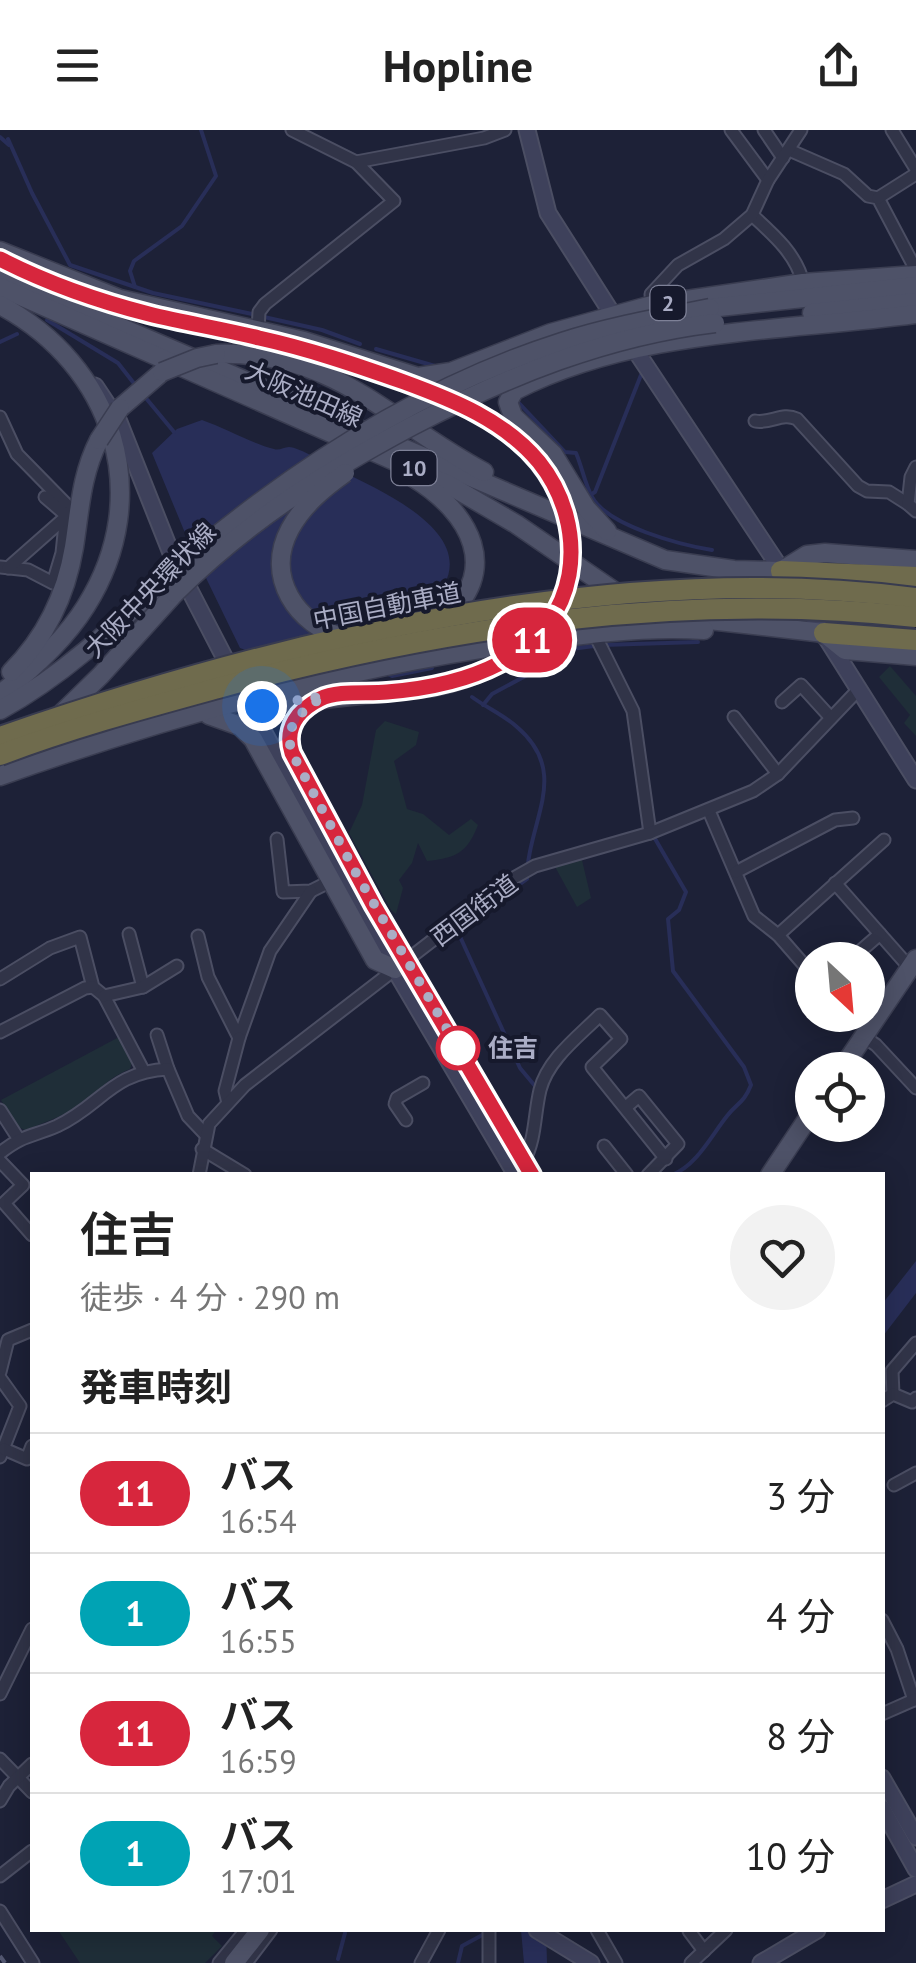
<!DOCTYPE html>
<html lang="ja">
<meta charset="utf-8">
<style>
:root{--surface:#fff;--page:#f2f2f2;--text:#222;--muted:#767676;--line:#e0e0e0}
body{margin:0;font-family:"PT Sans","Noto Sans JP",sans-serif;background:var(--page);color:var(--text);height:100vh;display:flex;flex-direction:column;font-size:38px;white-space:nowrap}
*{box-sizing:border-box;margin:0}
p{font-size:32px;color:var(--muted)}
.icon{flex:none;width:55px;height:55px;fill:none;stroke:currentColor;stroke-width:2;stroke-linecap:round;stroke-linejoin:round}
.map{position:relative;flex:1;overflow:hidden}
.drawer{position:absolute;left:30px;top:1042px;width:855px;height:760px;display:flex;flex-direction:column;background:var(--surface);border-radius:0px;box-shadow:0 5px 25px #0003}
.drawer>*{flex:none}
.badge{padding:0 20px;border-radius:32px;font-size:35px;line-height:65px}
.needle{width:65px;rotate:154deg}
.controls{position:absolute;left:795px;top:812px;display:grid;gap:20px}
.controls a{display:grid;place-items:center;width:90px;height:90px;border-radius:50%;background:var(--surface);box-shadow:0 5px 25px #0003;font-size:50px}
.you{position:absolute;width:50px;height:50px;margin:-25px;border:8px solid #fff;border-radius:50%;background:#1a73e8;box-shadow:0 0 0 15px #1a73e833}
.map>.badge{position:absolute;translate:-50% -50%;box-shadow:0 0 0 5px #fff}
h2{padding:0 50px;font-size:38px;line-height:90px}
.round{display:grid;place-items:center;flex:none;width:105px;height:105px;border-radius:52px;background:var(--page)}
.head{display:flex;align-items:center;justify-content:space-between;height:170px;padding:0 50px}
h1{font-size:48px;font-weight:600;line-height:75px}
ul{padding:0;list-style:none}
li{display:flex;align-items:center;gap:30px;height:120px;padding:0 50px;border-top:2px solid var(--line)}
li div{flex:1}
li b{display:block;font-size:38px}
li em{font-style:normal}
li .badge{min-width:110px;font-weight:700;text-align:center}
header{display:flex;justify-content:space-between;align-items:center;height:130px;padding:0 50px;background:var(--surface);font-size:45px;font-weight:600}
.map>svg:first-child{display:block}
.green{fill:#1f2e38}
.water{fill:#282e58}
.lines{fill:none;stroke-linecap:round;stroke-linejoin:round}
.stream{stroke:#282e58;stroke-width:4}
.street-casing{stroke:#4b4e63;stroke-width:15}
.secondary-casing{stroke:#4b4e63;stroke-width:19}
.primary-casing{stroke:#3a3d51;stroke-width:21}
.highway-casing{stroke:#383b4f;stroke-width:24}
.street{stroke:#313448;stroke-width:11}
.secondary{stroke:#3e415b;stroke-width:15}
.primary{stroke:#4e5268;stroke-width:18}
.highway{stroke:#6f6b4d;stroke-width:20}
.rail{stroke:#525670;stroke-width:4;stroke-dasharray:10 10;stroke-linecap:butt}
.primary-bridge-casing{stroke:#3a3d51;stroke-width:21;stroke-linecap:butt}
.highway-bridge-casing{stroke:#383b4f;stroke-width:24;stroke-linecap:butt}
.primary-bridge{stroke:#4e5268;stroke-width:18}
.highway-bridge{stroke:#6f6b4d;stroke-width:20}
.line-casing{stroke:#fff;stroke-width:22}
.line{stroke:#d7263d;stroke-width:15}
.walk{stroke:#aaadc5;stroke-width:10;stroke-dasharray:0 18}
.stop-dot{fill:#fff;stroke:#d7263d;stroke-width:5}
.labels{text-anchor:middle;stroke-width:8;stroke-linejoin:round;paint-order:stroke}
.shield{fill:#16192c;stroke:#7e8197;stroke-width:2.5}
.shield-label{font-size:22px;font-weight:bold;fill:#aaadc5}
.street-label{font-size:25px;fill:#aaadc5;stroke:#16192c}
.stop-label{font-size:25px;font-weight:bold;fill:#aaadc5;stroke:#16192c;text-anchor:start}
</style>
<header><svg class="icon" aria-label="menu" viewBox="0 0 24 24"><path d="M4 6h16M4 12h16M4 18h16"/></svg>Hopline<svg class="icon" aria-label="share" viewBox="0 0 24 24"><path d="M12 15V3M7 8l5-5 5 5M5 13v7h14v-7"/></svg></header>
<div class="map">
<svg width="916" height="1833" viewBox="0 0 916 1833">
<rect width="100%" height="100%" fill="#1d2137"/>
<g class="green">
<polygon points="890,536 916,566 916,606 904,593 910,585 879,547"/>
<path d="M 385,591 L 419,602 L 416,615 L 394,631 L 407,679 L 423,684 L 449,705 L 471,689 L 478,695 C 467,723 456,728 427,731 L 418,713 L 412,733 L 399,750 L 403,758 L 396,784 L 391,780 L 349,703 L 362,675 L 376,600 Z"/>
<polygon points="581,726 591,768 577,777 553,733"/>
<path d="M 119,907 L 132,933 L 130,939 C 112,946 104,955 90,967 C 73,982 47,992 25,1000 L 18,997 L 1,970 Z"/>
<polygon points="58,1800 216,1800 212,1806 222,1816 205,1833 80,1833"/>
</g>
<g class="water">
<path d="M 202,290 C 225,298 253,314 274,319 C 279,321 284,317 289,317 C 299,317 328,335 339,340 C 388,364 498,412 426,477 L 346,494 L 342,513 L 278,532 L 240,518 L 190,415 L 152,323 L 177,299 Z"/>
<polygon points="916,1131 916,1163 883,1206 883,1173"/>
<polygon points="521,1800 546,1800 547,1833 524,1833"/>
</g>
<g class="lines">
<g class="stream">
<polyline points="0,7 9,15"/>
<polyline points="8,9 32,63 70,135 153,163 252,184"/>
<polyline points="135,157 130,141 134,131 182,96 216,46 201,0"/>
<polyline points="264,187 322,200 360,214"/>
<polyline points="47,190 118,233 136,256"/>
<polyline points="0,212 17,204"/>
<polyline points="376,219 435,236"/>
<polyline points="145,267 174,302"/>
<path d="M 518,272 L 565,322 L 576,323 C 582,337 585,354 592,367 C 608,396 681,415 712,420"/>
<polyline points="590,365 595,362 641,245"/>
<polyline points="603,515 698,512"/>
<polyline points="388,544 392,546 432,538"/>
<path d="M 472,567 C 487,578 504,585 517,597 C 572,644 527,691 527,749 L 457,800 L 520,938 L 535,956"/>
<polyline points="483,575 492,564 531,543 556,521 594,516"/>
<path d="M 654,707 L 686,762 L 679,780 L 668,789 L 673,841 L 744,937 L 751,955 C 744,973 737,973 727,986 C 711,1006 697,1035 672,1045"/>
<polyline points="338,1829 345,1803"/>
<polyline points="458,1833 462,1816 486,1803"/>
</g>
<defs>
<g id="street">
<polyline points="292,0 356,32"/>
<polyline points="731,0 768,50"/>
<polyline points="764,0 783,28"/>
<polyline points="892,0 916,39"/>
<polyline points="789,20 844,44 868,66 878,68 916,140"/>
<polyline points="878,68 916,44"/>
<path d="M 752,85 C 773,104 797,125 803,153"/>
<polyline points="652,175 651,164 678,135 724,109 752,85 768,50 801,0"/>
<polyline points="258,200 259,182 265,174 394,71 356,32 484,8 505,0"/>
<polyline points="0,287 17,324 67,375 62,423 53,453 28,440 0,437"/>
<path d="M 755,291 C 771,294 782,282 797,289 L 858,356 L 867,361 L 889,362 L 908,374"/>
<polyline points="916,337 911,347 908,374 916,381"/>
<polyline points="8,438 67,386 45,367"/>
<polyline points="594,503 633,581 650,703"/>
<polyline points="782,572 801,555 831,588"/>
<polyline points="734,587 778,644"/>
<polyline points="709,681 754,786 778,805 812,844"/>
<polyline points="277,709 283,762 311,761 331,751"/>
<polyline points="736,742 835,690 853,688"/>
<polyline points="835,753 910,838"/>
<polyline points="129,804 143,857"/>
<polyline points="778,805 884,710"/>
<polyline points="198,806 208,847 239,908 270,821 311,761"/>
<polyline points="850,830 880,804"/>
<polyline points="0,849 50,818 80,807 93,857 104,866 143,940"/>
<polyline points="104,866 143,857 177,836"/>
<polyline points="854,885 870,897"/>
<polyline points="0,902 85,858 93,857"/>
<polyline points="157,905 168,939"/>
<polyline points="863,906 876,915 916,958"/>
<polyline points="228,973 225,961 239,908"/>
<polyline points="626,977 639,966 678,1014 648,1045"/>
<polyline points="0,980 18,1008"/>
<polyline points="406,990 395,974 397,968 423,953"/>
<polyline points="604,1016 627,1045"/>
<polyline points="202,1019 245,1045"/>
<path d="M 0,1023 C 24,1004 32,1007 57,996 C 102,975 111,942 168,939 L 188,986 L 206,1005"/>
<polyline points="0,1031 23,1055 4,1073 32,1105"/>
<path d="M 524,1031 C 536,1008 534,985 540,960 C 548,929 578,907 600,885 L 621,909 L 592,937 L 666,1029"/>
<polyline points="199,1045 209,994 245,955 512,749 535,736 650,703 753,661 778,644 858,560"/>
<polyline points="0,1242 8,1210 32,1200"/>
<polyline points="0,1248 20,1276 0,1327"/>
<polyline points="893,1264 892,1241 916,1213"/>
<polyline points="882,1271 893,1264 912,1272 916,1268"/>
<polyline points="4,1319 27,1329 32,1316"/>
<polyline points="894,1355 916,1343"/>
<polyline points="882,1490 897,1519 914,1570"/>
<polyline points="0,1564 32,1499"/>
<polyline points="882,1584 916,1569"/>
<polyline points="0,1629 32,1662"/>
<polyline points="0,1671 9,1656 32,1634"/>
<polyline points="0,1746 32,1721"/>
<polyline points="0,1781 33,1833"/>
<polyline points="489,1800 489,1833"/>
<polyline points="597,1800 616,1833"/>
<polyline points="689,1801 704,1821"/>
<polyline points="219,1833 246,1800"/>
<polyline points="246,1833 271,1800"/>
<polyline points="421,1833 439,1800"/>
<polyline points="691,1833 726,1800"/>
</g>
<g id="secondary">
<polyline points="527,0 548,83 618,193"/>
<polyline points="630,212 786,447"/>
<polyline points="95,256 119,292 173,428 234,546"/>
<polyline points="805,474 916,650"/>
<path d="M 320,569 C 299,582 284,596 291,623 L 374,776 L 532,1045"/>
<polyline points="254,584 358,777 516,1045"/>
<polyline points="882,1648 916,1707"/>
<polyline points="882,1678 916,1739"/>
<polyline points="882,1770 916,1754"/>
<polyline points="537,1800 591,1833"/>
<polyline points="761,1833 817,1800"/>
</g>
<g id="primary">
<polyline points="0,121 120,169 304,211 418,247 451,242 551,203 652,175 803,153 916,145"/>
<polyline points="0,141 101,189 665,430 734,440 781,441 807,425 825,423 916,430"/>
<polyline points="0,157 449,355 516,394 624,468"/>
<path d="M 0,175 C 113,235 156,365 86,476 C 64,511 33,539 0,564"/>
<polyline points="710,178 916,156"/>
<polyline points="812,183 916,172"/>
<path d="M 216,224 C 335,220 388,291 484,342"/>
<path d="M 401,251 C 462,273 524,298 555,358"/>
<polyline points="120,278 162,242"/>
<path d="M 414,348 C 470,382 504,442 441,491"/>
<path d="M 607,401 L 586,378 L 553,324 L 513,286 L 508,272 L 514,261 C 636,198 783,202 916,184"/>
<polyline points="682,487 824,503 845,520 916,526"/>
<path d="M 11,542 C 46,507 66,465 74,417 C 80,379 81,345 99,310"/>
<polyline points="268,575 433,557"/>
<path d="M 0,580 C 64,545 114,497 167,447"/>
<polyline points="209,585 240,596 253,609 375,830 395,839"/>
<polyline points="59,586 101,545 175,463"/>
<path d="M 0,646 C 167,587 339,538 515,514 C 578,505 640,496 704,500"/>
<polyline points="841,940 916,829"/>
<polyline points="770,1045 812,982"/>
<polyline points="234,1833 260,1800"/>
</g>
<g id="highway">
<polyline points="781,441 916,447"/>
<polyline points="824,503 916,510"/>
</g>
</defs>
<use href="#street" class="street-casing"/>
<use href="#secondary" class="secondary-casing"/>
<use href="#primary" class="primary-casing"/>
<use href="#highway" class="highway-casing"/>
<use href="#street" class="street"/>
<use href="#secondary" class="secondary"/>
<use href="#primary" class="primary"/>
<use href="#highway" class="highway"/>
<polyline class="rail" points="0,1826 5,1833"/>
<defs>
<g id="primary-bridge">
<polyline points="162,242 197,228 216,224"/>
<polyline points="99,310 120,278"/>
<path d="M 167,447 C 283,346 415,259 562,212 C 611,196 660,188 710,178"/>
<path d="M 175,463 C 248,391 322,344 412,296 C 508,246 606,206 715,193"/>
<path d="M 344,508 C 297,495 264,447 290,399 C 303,375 324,358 345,343"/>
<path d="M 433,557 C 532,537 606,461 555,358"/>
</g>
<g id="highway-bridge">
<path d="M 0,607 C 283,509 615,429 916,468"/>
<path d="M 0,625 C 71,598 145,578 218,558 C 445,497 680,461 916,487"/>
</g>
</defs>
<use href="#primary-bridge" class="primary-bridge-casing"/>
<use href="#highway-bridge" class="highway-bridge-casing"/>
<use href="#primary-bridge" class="primary-bridge"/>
<use href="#highway-bridge" class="highway-bridge"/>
</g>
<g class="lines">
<defs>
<path id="line" d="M 0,129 C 47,153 98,171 149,184 C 185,193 223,199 259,208 C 309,219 356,235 404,252 C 453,270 504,290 539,332 C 564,363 576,405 569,445 C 553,530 462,556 387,562 C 367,564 338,560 320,569 C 298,580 284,598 292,623 L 374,776 L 532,1045"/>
</defs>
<use href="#line" class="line-casing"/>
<use href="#line" class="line"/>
<path class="walk" d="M 262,576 L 324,566 C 302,581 283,594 292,623 L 356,743 L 458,918"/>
</g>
<circle class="stop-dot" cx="458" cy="918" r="20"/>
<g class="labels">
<g class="shield">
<rect x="650.5" y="156" width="35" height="34" rx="8"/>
<rect x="391.5" y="321" width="45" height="34" rx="8"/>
</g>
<g class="shield-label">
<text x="668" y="181">2</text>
<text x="414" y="346">10</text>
</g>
<g class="street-label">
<text transform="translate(304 264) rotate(24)" y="9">大阪池田線</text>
<text transform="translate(150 460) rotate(-46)" y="9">大阪中央環状線</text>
<text transform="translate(387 476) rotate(-11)" y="9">中国自動車道</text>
<text transform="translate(474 780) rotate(-37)" y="9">西国街道</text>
</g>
<g class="stop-label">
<text x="488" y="927">住吉</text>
</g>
</g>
</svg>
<div class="controls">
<a><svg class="needle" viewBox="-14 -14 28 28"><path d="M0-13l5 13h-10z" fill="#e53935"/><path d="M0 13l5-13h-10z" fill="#767676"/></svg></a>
<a><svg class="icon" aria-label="locate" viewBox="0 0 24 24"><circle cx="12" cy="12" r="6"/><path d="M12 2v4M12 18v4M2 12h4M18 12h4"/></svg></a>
</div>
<div class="you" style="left:262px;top:576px"></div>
<b class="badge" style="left:532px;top:510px;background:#d7263d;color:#fff">11</b>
<section class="drawer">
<div class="head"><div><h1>住吉</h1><p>徒歩 · 4 分 · 290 m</p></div><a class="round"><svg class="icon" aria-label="heart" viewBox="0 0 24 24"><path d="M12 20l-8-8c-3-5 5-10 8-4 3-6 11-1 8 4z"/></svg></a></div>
<h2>発車時刻</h2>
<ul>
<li><span class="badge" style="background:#d7263d;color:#fff">11</span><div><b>バス</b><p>16:54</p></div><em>3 分</em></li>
<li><span class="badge" style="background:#00a3b4;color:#fff">1</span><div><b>バス</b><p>16:55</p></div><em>4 分</em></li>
<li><span class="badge" style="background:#d7263d;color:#fff">11</span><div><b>バス</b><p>16:59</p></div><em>8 分</em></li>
<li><span class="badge" style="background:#00a3b4;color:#fff">1</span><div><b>バス</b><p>17:01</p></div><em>10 分</em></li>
</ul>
</section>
</div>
